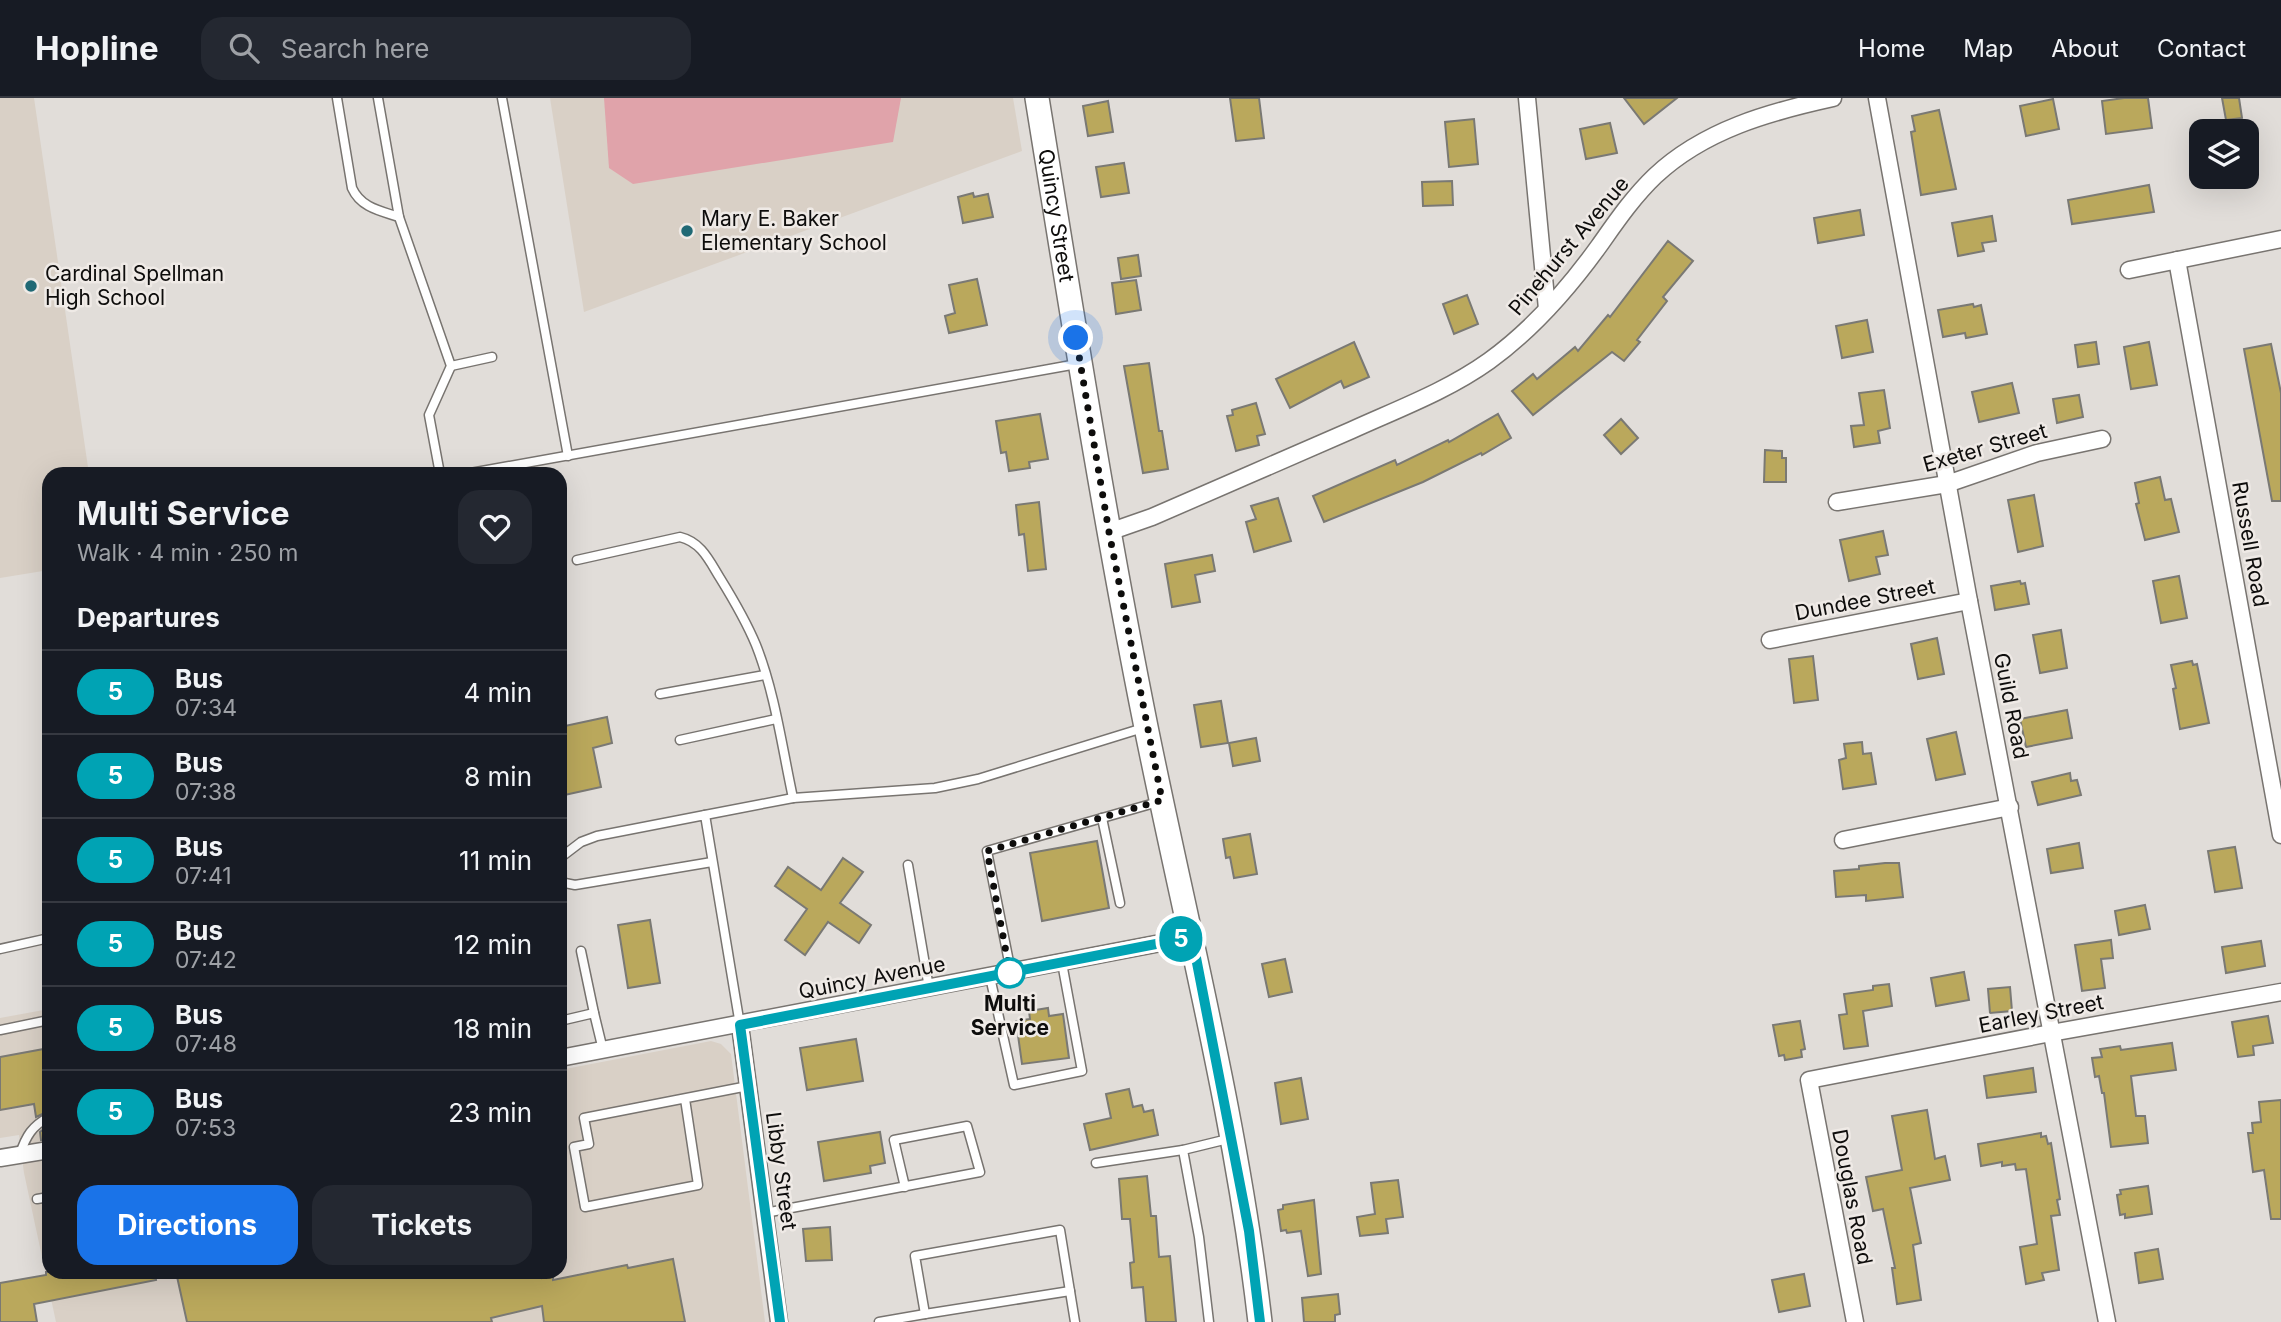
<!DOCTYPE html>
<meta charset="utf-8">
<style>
:root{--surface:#171b24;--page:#242831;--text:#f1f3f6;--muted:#9ea1a6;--line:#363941;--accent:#1a73e8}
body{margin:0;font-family:Inter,sans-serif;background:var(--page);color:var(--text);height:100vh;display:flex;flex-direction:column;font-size:26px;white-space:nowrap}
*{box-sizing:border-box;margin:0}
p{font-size:23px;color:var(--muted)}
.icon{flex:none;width:38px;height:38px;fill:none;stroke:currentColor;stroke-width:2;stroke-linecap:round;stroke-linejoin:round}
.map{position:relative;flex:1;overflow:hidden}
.side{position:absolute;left:42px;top:369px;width:525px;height:812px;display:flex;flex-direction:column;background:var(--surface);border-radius:21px;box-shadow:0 7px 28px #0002}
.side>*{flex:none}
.badge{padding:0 14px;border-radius:23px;font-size:24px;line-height:46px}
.fabs{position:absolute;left:2189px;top:21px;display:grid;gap:14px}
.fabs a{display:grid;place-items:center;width:70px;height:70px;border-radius:14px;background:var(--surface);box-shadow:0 7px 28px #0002;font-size:35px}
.you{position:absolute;width:35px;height:35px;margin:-18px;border:5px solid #fff;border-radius:50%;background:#1a73e8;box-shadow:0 0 0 10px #1a73e833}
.map>.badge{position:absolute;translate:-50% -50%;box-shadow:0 0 0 4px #fff}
h2{padding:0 35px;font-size:26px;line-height:63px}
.round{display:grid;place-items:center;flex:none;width:74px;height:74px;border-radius:21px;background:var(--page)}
.overview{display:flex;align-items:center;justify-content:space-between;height:119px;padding:0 35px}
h1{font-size:33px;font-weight:700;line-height:52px}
.primary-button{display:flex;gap:14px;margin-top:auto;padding:14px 35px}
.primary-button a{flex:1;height:80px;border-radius:21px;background:var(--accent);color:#fff;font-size:28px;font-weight:700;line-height:80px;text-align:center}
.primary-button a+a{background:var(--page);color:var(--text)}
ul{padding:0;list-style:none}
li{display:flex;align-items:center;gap:21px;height:84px;padding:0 35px;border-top:2px solid var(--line)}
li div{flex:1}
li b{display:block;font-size:26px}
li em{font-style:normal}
li .badge{min-width:77px;font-weight:700;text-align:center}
header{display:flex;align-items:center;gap:42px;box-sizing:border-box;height:98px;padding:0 35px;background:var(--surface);border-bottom:2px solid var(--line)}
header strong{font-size:33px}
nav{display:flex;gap:38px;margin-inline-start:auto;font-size:24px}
.search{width:490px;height:63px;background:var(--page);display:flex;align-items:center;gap:18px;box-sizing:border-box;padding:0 24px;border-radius:21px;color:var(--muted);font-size:26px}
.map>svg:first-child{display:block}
.built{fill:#d9d0c6}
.green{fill:#e0a3aa}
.building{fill:#baa85c;stroke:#7a7974;stroke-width:2}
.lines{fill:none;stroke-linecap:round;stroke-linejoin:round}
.service-casing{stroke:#787470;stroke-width:11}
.minor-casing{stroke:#787470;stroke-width:19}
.secondary-casing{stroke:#787470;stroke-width:26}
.service{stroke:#fff;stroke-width:8}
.minor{stroke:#fff;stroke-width:16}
.secondary{stroke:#fff;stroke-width:23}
.line-casing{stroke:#fff;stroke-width:16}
.line{stroke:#00a3b4;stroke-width:10}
.walk{stroke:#0e0d0c;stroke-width:7;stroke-dasharray:0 12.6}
.poi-dot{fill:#206975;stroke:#efeae6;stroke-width:2.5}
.stop-dot{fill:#fff;stroke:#00a3b4;stroke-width:3.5}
.labels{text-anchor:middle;stroke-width:5;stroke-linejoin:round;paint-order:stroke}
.street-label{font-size:21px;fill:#0e0d0c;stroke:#efeae6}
.poi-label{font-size:21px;fill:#0e0d0c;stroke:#efeae6;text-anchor:start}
.stop-label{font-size:21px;font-weight:bold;fill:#0e0d0c;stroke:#efeae6}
</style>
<header>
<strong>Hopline</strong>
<div class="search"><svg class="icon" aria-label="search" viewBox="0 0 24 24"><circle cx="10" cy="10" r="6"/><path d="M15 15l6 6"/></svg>Search here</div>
<nav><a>Home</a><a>Map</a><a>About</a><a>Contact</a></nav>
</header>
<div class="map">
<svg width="2281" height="1224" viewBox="0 0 2281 1224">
<rect width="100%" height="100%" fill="#e1ddd9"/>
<g class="built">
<polygon points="0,0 34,0 89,376 49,376 49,472 0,480"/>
<polygon points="550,0 1013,0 1022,53 584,214"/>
<polygon points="49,911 49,1174 560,1174 560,972 711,943 721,946 731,956 765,1224 56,1224 24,1075 19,1037 0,1040 0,920"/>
</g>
<polygon class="green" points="604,0 901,0 893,44 633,86 609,70"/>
<g class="building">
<polygon points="1230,0 1259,0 1264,40 1236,43"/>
<polygon points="1624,0 1677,0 1644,26"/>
<polygon points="2124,0 2148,0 2152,30 2106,36 2102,3"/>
<polygon points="2222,0 2239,0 2242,20 2226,22"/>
<polygon points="2053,1 2059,31 2026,38 2020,8"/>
<polygon points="1108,3 1113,34 1088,38 1083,8"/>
<polygon points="1939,12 1956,91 1921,97 1911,34 1915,33 1912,18"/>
<polygon points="1474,21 1478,66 1449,69 1445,24"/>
<polygon points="1610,25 1617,55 1586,61 1580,31"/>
<polygon points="1124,65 1129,95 1101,99 1096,69"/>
<polygon points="1452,83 1453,107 1423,108 1422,84"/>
<polygon points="2149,87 2154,114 2072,126 2068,102"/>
<polygon points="973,95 974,99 988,96 993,119 963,125 958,99"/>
<polygon points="1860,112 1864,137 1818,145 1814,120"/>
<polygon points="1992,118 1996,143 1982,145 1984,153 1958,158 1952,125"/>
<polygon points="1668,143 1693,163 1663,199 1667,203 1637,242 1640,244 1624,263 1612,254 1533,317 1512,293 1533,276 1537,281 1575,249 1578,253 1608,217 1610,219"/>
<polygon points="1138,157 1141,178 1121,181 1118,160"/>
<polygon points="977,181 987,227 949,235 945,218 955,215 949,187"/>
<polygon points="1136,182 1141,212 1116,216 1112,185"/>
<polygon points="1467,197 1478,226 1454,236 1443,206"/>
<polygon points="1973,206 1974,209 1981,207 1987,236 1966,240 1965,235 1943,239 1938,212"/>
<polygon points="1867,222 1873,254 1842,260 1836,228"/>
<polygon points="1354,244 1369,279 1344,290 1341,283 1290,310 1276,281"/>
<polygon points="2096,244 2099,266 2078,269 2075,247"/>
<polygon points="2149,244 2157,287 2131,291 2124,249"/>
<polygon points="2271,246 2281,295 2281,403 2272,403 2244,251"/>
<polygon points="1149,265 1159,333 1162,333 1168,371 1143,375 1124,268"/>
<polygon points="2012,285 2019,315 1979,324 1972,294"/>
<polygon points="1884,292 1890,330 1878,333 1880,345 1854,349 1851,328 1864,327 1859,295"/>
<polygon points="2079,297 2083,319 2057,325 2053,301"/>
<polygon points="1256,305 1265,336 1257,338 1259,347 1236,353 1227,318 1233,317 1232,312"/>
<polygon points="1040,316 1048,361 1029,364 1030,370 1009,373 1006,354 1001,355 996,323"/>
<polygon points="1498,316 1511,340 1482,357 1481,355 1423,384 1324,424 1313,398 1395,362 1397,367 1448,342 1449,344"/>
<polygon points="1621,321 1638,340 1621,356 1604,337"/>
<polygon points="1765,352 1782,353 1782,360 1786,360 1786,384 1764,384"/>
<polygon points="2160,379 2165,402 2171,401 2179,434 2145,442 2136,406 2139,405 2135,385"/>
<polygon points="2034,397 2043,448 2018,454 2008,402"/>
<polygon points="1278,400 1291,443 1254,454 1246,424 1256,421 1251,408"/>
<polygon points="1039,404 1046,471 1028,473 1024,436 1019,437 1016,407"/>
<polygon points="1883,433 1888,457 1876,459 1880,476 1849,483 1840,442"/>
<polygon points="1212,457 1215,473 1195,477 1200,504 1172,509 1165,466"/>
<polygon points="2179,478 2187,520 2161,525 2153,483"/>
<polygon points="2020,483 2021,486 2025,485 2029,506 1995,512 1991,488"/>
<polygon points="2061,532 2067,570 2040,575 2033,537"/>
<polygon points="1937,540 1944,576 1918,581 1911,546"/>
<polygon points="1813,558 1818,602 1794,605 1789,561"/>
<polygon points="2192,563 2193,567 2197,566 2209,625 2180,631 2173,591 2176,590 2171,567"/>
<polygon points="1221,603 1228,645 1201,649 1194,607"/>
<polygon points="2067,612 2072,640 2026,649 2020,621"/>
<polygon points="607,619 612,645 593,650 601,689 560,698 560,629"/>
<polygon points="1956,634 1965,676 1936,682 1927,641"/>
<polygon points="1256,640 1260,663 1233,668 1229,645"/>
<polygon points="1862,644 1863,656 1871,655 1876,686 1843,691 1839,662 1846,660 1844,646"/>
<polygon points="2070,675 2071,683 2077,682 2081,697 2038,707 2032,684"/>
<polygon points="1250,736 1257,776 1234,780 1230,759 1226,760 1223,741"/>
<polygon points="1097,743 1109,810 1042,823 1030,755"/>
<polygon points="2079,745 2083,770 2051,775 2047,751"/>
<polygon points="2235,749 2242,790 2215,794 2208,753"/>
<polygon points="843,760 863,774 840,805 871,827 859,845 828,824 805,857 785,842 807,811 775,788 788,769 821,792"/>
<polygon points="1885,765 1899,765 1903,799 1866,803 1866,797 1836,799 1834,773 1859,771 1859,768"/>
<polygon points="2145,807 2150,831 2119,837 2115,813"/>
<polygon points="650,822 660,885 628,890 618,827"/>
<polygon points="2111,842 2113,860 2101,861 2105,890 2082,893 2075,847"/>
<polygon points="2261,843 2265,868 2226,875 2222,849"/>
<polygon points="1285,861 1292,894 1269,899 1262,866"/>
<polygon points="1964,874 1969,902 1936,908 1931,880"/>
<polygon points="1889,886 1892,908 1863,913 1868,948 1844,951 1839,917 1847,916 1844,896 1873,892 1873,888"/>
<polygon points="2010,889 2012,913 1990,915 1988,891"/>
<polygon points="1048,910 1049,918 1063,916 1069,960 1022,966 1016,923 1030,921 1029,913"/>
<polygon points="2268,918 2273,945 2253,948 2254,957 2238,959 2232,924"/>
<polygon points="1800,923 1805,951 1801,952 1802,959 1785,962 1784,957 1779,958 1773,927"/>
<polygon points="856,941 863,983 807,992 800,950"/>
<polygon points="2172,945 2176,972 2131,978 2136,1018 2145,1018 2148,1045 2111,1049 2104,995 2102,995 2099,978 2095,979 2092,960 2102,959 2100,951 2120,948 2121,952"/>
<polygon points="49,950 49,1013 36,1019 34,1006 0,1012 0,959"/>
<polygon points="2033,970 2036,994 1987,1000 1984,978"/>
<polygon points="1301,980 1308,1021 1281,1026 1275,985"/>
<polygon points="1129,991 1133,1009 1142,1007 1144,1014 1153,1012 1158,1037 1090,1052 1084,1026 1111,1020 1106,996"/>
<polygon points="2281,1002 2281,1121 2271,1121 2264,1072 2253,1074 2248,1035 2253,1035 2252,1025 2261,1024 2259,1004"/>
<polygon points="1927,1012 1935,1061 1945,1058 1950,1082 1910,1090 1921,1145 1913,1147 1921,1202 1897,1206 1892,1170 1895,1170 1883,1111 1873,1113 1866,1079 1902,1072 1892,1018"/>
<polygon points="49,1027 49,1042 41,1042 40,1034"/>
<polygon points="880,1034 885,1065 870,1068 871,1075 824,1083 818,1044"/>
<polygon points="2041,1035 2041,1039 2046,1038 2048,1046 2051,1045 2060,1101 2057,1102 2060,1117 2051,1118 2059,1172 2042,1175 2044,1182 2026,1186 2020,1149 2037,1146 2026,1071 2016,1072 2015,1066 2002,1068 2002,1064 1981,1068 1978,1046"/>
<polygon points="1147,1078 1151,1118 1156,1118 1159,1159 1170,1158 1176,1224 1146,1224 1143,1189 1132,1190 1130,1165 1134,1164 1130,1121 1122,1121 1119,1081"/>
<polygon points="1398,1082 1403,1119 1386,1121 1388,1135 1360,1138 1357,1119 1375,1116 1371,1085"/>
<polygon points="2148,1088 2152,1116 2125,1120 2125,1116 2120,1117 2117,1097 2121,1096 2120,1092"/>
<polygon points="1314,1102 1321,1176 1308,1178 1301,1133 1287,1135 1286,1132 1281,1133 1278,1112 1283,1111 1283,1107"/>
<polygon points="830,1129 832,1162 806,1163 803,1131"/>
<polygon points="2158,1151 2163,1181 2139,1185 2135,1155"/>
<polygon points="673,1161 685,1224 544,1224 542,1208 491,1220 492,1224 187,1224 176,1174 541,1174 542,1180 553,1178 553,1182 627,1167 628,1170"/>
<polygon points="46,1174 155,1174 156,1182 34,1206 37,1224 0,1224 0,1185 46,1177"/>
<polygon points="1804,1176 1810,1208 1779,1214 1772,1182"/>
<polygon points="1338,1196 1340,1216 1335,1217 1335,1224 1304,1224 1302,1200"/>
</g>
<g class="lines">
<defs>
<g id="service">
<path d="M 337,0 L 352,90 C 361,110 381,113 399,119"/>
<polyline points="378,0 399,119 451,268 429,317 440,376"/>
<polyline points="502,0 568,358"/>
<polyline points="451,268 492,259"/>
<polyline points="465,376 1077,266"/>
<path d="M 577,462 L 680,439 C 701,444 709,462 720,480 C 733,501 746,523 756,547 C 775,595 782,649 793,700"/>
<polyline points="660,596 765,577"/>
<polyline points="680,642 776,621"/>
<polyline points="705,717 793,700 935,690 978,681 1143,630"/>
<polyline points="1102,720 1120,805"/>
<polyline points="560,760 581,744 597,738 705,717 740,927"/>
<polyline points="908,767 929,890"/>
<polyline points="560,784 575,787 712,764"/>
<polyline points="0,851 49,840"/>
<polyline points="581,853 594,915"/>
<polyline points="1011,874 987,753 1158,704"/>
<polyline points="990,879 1014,987 1082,973 1062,865"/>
<polyline points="560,923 594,915 603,952"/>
<polyline points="0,932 49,922"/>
<polyline points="685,1001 698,1087 585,1109 574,1049 589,1046 584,1020 748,988"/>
<path d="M 20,1056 C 26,1038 32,1028 49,1019"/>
<polyline points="1096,1065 1183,1052"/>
<polyline points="37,1101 49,1099"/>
<polyline points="765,1115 980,1074 967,1028 894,1042 905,1089"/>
<polyline points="925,1216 1070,1193"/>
<polyline points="879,1224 925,1216 915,1158 1060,1132 1075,1224"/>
<polyline points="1209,1224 1199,1139 1183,1052 1232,1040"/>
</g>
<g id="minor">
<polyline points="1527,0 1547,211"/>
<polyline points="1877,0 1969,503 2107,1224"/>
<polyline points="2177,162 2281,737"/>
<polyline points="2129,172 2281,141"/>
<polyline points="1837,404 1947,386 2037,355 2102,341"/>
<path d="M 1109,434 L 1152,419 C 1219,390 1285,361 1352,332 C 1398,311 1447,293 1489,263 C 1532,232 1568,191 1599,148 C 1616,124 1633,99 1655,78 C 1704,32 1769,14 1833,0"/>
<polyline points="1770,542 1969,503"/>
<polyline points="1843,742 2010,709"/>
<polyline points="740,927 779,1224"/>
<polyline points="560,960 1192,839"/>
<polyline points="0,1060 49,1052"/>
<polyline points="1855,1224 1809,982 2051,935 2281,894"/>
</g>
<g id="secondary">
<path id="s1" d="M 1037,0 C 1071,210 1104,420 1146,629 C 1186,827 1237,1023 1260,1224"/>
</g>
</defs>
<use href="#service" class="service-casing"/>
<use href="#minor" class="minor-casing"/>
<use href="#secondary" class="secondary-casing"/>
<use href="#service" class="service"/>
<use href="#minor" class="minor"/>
<use href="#secondary" class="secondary"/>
</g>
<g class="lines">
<defs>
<polyline id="line" points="780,1224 740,927 1192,839 1249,1133 1260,1224"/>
</defs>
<use href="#line" class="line-casing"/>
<use href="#line" class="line"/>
<polyline class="walk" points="1010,875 987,753 1162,702 1109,434 1076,240"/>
</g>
<g class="poi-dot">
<circle cx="687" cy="133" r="7"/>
<circle cx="31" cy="188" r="7"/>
</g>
<circle class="stop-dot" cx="1010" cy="875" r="14"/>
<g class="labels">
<g class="street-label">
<text dy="7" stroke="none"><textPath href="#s1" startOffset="119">Quincy Street</textPath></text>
<text transform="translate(1569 148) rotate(-50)" y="7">Pinehurst Avenue</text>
<text transform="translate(1985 350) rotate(-16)" y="7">Exeter Street</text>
<text transform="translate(2250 446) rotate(80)" y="7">Russell Road</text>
<text transform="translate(1865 502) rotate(-11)" y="7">Dundee Street</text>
<text transform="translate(2011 608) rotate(79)" y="7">Guild Road</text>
<text transform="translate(872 880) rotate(-11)" y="7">Quincy Avenue</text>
<text transform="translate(2041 916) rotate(-11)" y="7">Earley Street</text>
<text transform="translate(781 1073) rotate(82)" y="7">Libby Street</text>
<text transform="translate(1852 1099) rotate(79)" y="7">Douglas Road</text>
</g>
<g class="poi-label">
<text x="701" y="128">Mary E. Baker<tspan x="701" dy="24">Elementary School</tspan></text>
<text x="45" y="183">Cardinal Spellman<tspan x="45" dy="24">High School</tspan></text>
</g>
<g class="stop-label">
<text x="1010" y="913">Multi<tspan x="1010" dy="24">Service</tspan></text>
</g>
</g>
</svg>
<div class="fabs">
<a><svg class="icon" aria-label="layers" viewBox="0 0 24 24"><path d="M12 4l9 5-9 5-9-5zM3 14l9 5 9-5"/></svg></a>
</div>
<div class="you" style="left:1076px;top:240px"></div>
<b class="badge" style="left:1181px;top:841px;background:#00a3b4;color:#fff">5</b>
<section class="side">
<div class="overview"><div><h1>Multi Service</h1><p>Walk · 4 min · 250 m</p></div><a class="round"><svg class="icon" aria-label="heart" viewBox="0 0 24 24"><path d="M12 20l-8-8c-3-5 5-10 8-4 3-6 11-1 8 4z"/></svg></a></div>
<h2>Departures</h2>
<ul>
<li><span class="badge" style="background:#00a3b4;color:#fff">5</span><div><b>Bus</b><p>07:34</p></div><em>4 min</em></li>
<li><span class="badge" style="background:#00a3b4;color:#fff">5</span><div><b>Bus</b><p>07:38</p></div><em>8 min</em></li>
<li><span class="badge" style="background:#00a3b4;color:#fff">5</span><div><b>Bus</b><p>07:41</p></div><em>11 min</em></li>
<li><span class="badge" style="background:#00a3b4;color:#fff">5</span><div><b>Bus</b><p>07:42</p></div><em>12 min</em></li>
<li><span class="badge" style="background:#00a3b4;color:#fff">5</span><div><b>Bus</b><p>07:48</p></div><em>18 min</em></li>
<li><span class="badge" style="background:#00a3b4;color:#fff">5</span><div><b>Bus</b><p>07:53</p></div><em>23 min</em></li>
</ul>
<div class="primary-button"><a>Directions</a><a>Tickets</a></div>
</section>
</div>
